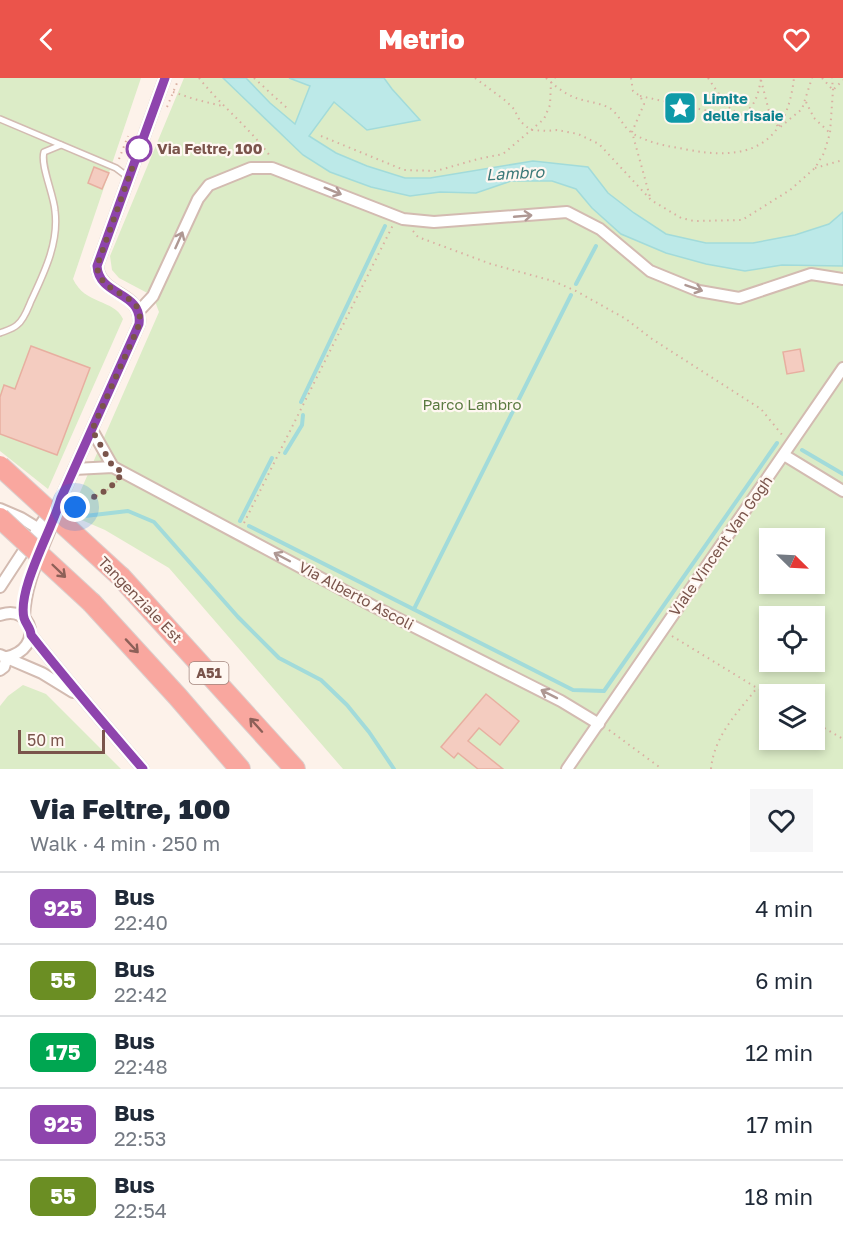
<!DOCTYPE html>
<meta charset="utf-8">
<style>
:root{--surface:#fff;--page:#f6f6f7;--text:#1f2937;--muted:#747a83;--line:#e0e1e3;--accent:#eb544b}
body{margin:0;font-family:"Golos Text",sans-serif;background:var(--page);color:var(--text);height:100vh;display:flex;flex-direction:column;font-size:22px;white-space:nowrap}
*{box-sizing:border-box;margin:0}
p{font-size:20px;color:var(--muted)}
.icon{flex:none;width:33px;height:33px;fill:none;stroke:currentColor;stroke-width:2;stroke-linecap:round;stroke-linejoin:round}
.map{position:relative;height:691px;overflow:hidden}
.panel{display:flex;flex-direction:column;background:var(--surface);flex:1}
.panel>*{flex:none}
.badge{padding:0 12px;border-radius:9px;font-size:21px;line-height:39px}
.needle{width:39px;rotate:114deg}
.controls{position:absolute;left:759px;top:450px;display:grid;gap:12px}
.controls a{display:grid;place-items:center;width:66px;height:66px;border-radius:0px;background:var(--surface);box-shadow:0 3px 9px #0003;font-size:30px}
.scale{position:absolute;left:18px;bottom:15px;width:87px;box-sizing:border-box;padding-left:6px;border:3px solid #7a544b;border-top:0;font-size:16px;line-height:21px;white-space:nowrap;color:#7a544b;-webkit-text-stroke:4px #fff7f1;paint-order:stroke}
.you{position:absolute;width:30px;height:30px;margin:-15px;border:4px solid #fff;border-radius:50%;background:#1a73e8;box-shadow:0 0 0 9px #1a73e833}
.map>.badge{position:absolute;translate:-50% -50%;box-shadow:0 0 0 3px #fff}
.round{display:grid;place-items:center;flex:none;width:63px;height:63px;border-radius:0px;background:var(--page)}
.head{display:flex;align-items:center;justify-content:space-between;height:102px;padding:0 30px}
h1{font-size:28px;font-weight:800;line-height:45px}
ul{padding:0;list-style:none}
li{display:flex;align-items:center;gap:18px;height:72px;padding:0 30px;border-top:2px solid var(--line)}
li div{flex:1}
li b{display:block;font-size:22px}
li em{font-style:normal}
li .badge{min-width:66px;font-weight:700;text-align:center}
header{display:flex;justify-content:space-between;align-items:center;height:78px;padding:0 30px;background:var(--accent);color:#fff;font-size:27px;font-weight:800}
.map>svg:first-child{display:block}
.green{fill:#dcecc7;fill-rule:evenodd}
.water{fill:#bce9e8;stroke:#a2dbda;stroke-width:1.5}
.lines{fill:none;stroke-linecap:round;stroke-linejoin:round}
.stream{stroke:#a2dbda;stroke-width:4}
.building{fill:#f4ccc0;stroke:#e7afa0;stroke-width:1.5}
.lane-casing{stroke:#d3bbb1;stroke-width:8}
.street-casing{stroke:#d3bbb1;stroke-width:14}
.highway-casing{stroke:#dacfcd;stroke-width:22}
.path{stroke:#daafa2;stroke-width:2;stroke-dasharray:1.5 4.5;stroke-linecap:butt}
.lane{stroke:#fff;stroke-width:5}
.street{stroke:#fff;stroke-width:10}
.highway{stroke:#f9a79f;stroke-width:20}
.highway-bridge-casing{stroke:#dacfcd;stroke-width:22;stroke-linecap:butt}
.highway-bridge{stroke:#f9a79f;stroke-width:20}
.oneway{stroke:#af9893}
.oneway2{stroke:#8d6058}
.line-casing{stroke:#fff;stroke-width:14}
.line{stroke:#8e44ad;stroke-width:9}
.walk{stroke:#7a544b;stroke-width:6;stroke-dasharray:0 10.8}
.stop-dot{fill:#fff;stroke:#8e44ad;stroke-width:3}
.labels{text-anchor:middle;stroke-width:4.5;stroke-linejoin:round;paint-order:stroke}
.shield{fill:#fff7f1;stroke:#a2857d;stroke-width:1.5}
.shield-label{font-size:14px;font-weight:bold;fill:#7a544b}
.culture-label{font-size:15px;font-weight:bold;fill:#0d838f;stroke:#fff7f1;text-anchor:start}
.stop-label{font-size:15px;font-weight:bold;fill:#7a544b;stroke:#fff7f1;text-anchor:start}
.park-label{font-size:15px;fill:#5a7a40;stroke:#fff7f1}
.street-label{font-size:15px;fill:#7a544b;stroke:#fff7f1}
.water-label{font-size:16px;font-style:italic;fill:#3a7878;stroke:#fff7f1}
</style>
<header><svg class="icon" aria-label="back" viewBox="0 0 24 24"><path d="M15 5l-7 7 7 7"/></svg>Metrio<svg class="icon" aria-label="heart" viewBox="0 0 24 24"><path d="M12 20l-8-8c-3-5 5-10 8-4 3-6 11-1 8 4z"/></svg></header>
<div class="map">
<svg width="843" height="691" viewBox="0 0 843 691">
<rect width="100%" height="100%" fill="#fdf2ea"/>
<g class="green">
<path d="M 0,0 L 141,0 L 73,201 C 85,227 114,221 123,241 L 48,411 L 0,373 Z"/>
<path d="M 184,0 L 843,0 L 843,691 L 343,691 L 169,490 L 105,452 L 70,437 L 159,234 L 153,218 L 119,200 L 112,192 L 110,178 ZM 770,460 L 814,460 L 814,506 L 770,506 ZM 770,538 L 814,538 L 814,584 L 770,584 ZM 770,616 L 814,616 L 814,662 L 770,662 Z"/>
<polygon points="23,607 46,616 121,691 0,691 0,628 8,618"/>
</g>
<polygon class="water" points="223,0 246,0 270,25 295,46 310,8 289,0 384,0 392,11 420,42 367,52 334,24 309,58 336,75 367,88 405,100 430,100 533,83 588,89 608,115 634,135 666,156 706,165 753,165 795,157 829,146 843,134 843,188 782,187 745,193 706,186 666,175 621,156 592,130 576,111 552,103 511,103 476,115 440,114 410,118 371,109 330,94 303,77"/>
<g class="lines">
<g class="stream">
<polyline points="576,206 596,168"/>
<polyline points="301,324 385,148"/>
<polyline points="802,372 843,396"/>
<polyline points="285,375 302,347 303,337"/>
<polyline points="85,438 128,433 154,444 238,539 279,580 321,602 347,627 369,654 394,691"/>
<polyline points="240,443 272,380"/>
<polyline points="249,448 573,612 604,613 777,365"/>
<polyline points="414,531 571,217"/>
</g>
</g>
<g class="building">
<polygon points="94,89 109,95 102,111 88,105"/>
<polygon points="31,268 90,290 57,377 0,356 0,319 4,307 15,311"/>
<polygon points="800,271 804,293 787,296 783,274"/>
<polygon points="486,616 519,643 500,667 479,650 468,663 503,691 478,691 458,675 454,680 441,669"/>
</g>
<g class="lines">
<defs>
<g id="lane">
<polyline points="0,41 116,90 128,99"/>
<path d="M 0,255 C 5,253 13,251 17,247 C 24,242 28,230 31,223 C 44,195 59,165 55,133 C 54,117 40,87 44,74 L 61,67"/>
</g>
<g id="street">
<polyline points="139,233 153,218 198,121 209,107 251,90 272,90 403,141 434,144 567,134 600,151 650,193 699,213 739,220 811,196 843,201"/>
<polyline points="92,352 113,389"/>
<polyline points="784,377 843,413"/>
<polyline points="74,391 113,389 373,528 561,623 599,646"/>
<polyline points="0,431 21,440 39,451"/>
<polyline points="0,509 51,431"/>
<path d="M 0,537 C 32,525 45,570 7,579"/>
<path d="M 24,540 C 25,496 50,461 61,420 L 139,246 C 143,213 100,219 97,188 L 165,0"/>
<path d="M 31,557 C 67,603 105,647 143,691"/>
<polyline points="0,577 42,595 73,614"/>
<polyline points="0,592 4,589 7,579"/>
<polyline points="567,691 843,290"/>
</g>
<g id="highway">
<polyline points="121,499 295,691"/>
<polyline points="92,525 178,619 240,691"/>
</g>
</defs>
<use href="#lane" class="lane-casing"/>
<use href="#street" class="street-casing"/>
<use href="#highway" class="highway-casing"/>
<g class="path">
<path d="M 199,0 C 221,28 249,49 270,78"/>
<polyline points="254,0 288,31"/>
<polyline points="475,0 506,23 514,31 520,43 527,49 532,52 547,53 557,52 578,56 599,66 651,122 681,140 694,143 742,142 790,112 815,90 824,75 830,55 833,12 832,0"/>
<path d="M 546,0 C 555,8 565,16 576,20 C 587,24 602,25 611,31 C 620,38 623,49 632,55 C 648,65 667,68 684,71 C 748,84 786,69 794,0"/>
<polyline points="631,0 633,13 640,18 644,26 632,54 650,119"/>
<polyline points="708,0 727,28 737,35"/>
<polyline points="822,0 833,12 843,2"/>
<polyline points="761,2 770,37 779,50 802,31 812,0"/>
<polyline points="173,14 194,21 222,28"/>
<path d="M 640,18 L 713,34 L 743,37 C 756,26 758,17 761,1"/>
<polyline points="806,24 814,40 830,55"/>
<polyline points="167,29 177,5"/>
<polyline points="321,58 404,92 436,93 478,81 503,76 544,41 550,27 551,5 555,0"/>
<polyline points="119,81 128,58"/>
<polyline points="815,90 843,82"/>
<polyline points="413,153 418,159 491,186 553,203 576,213 626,241 652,261 761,331 783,358"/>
<path d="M 70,432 C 85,421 107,417 118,402"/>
<polyline points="244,445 393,147"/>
<polyline points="672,558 770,618"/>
<polyline points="814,644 843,661"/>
<polyline points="609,652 662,691"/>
<path d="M 711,691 C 714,658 737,635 757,610"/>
</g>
<use href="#lane" class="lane"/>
<use href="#street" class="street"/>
<use href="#highway" class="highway"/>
<defs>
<g id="highway-bridge">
<polyline points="0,388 121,499"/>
<polyline points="0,440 92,525"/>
</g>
</defs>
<use href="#highway-bridge" class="highway-bridge-casing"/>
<use href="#highway-bridge" class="highway-bridge"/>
</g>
<defs><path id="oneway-shaft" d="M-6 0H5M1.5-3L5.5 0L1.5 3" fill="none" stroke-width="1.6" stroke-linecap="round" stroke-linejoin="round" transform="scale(1.5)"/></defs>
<g class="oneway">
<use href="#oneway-shaft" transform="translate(333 113) rotate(22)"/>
<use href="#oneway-shaft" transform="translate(523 138) rotate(-5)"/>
<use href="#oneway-shaft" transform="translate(179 162) rotate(-66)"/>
<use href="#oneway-shaft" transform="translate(694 210) rotate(19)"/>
<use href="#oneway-shaft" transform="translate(282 479) rotate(-152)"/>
<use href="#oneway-shaft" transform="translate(549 616) rotate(-153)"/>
</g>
<g class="oneway2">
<use href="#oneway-shaft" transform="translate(59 493) rotate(44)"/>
<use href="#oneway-shaft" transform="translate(132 568) rotate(47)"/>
<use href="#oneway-shaft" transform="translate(256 647) rotate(-132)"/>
</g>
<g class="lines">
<defs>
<path id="line" d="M 143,691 C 105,647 67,603 31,557 C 31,550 26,547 24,540 C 17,511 53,450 61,420 L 139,246 C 143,213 99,219 97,188 L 165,0"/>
</defs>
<use href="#line" class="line-casing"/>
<use href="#line" class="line"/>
<path class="walk" d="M 75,429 C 97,415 108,417 123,394 L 113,389 L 92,352 L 137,252 C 152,212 100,222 97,188 L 139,71"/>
</g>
<defs>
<symbol id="sight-square" viewBox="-11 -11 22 22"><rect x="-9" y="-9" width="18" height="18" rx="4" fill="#0f9aa8" stroke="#fff7f1"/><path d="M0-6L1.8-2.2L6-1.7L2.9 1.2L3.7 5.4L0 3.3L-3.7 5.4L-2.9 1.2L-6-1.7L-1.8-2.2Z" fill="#fff"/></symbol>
</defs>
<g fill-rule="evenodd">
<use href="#sight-square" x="661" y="11" width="38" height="38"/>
</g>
<circle class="stop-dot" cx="139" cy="71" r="12"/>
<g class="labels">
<rect class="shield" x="189.5" y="584" width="39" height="22" rx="4.5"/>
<g class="shield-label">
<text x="209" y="600">A51</text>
</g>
<g class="culture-label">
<text x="703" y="26">Limite<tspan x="703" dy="17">delle risaie</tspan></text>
</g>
<g class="stop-label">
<text x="157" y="76">Via Feltre, 100</text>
</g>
<g class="park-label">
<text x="472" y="332">Parco Lambro</text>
</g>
<g class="street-label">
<text transform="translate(721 468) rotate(-55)" y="5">Viale Vincent Van Gogh</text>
<text transform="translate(356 518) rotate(28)" y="5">Via Alberto Ascoli</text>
<text transform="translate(140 522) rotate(46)" y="5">Tangenziale Est</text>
</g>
<g class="water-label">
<text transform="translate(515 95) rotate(-3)" y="6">Lambro</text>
</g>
</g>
</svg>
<div class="controls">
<a><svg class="needle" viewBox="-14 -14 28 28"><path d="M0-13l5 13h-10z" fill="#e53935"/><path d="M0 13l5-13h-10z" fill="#747a83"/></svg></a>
<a><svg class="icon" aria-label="locate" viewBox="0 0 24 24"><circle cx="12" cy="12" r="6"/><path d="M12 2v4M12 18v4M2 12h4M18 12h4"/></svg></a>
<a><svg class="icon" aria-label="layers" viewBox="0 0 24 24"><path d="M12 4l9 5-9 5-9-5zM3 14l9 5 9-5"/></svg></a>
</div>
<div class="scale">50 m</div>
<div class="you" style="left:75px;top:429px"></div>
</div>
<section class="panel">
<div class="head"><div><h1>Via Feltre, 100</h1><p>Walk · 4 min · 250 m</p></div><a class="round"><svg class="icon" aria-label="heart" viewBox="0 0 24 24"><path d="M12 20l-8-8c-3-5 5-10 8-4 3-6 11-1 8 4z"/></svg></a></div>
<ul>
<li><span class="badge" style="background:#8e44ad;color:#fff">925</span><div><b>Bus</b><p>22:40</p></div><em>4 min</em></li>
<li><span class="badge" style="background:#6b8e23;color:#fff">55</span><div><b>Bus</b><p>22:42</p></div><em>6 min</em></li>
<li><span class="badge" style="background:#00a651;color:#fff">175</span><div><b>Bus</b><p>22:48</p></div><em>12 min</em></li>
<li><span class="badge" style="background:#8e44ad;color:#fff">925</span><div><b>Bus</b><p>22:53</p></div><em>17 min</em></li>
<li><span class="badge" style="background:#6b8e23;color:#fff">55</span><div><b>Bus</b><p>22:54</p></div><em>18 min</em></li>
</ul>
</section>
